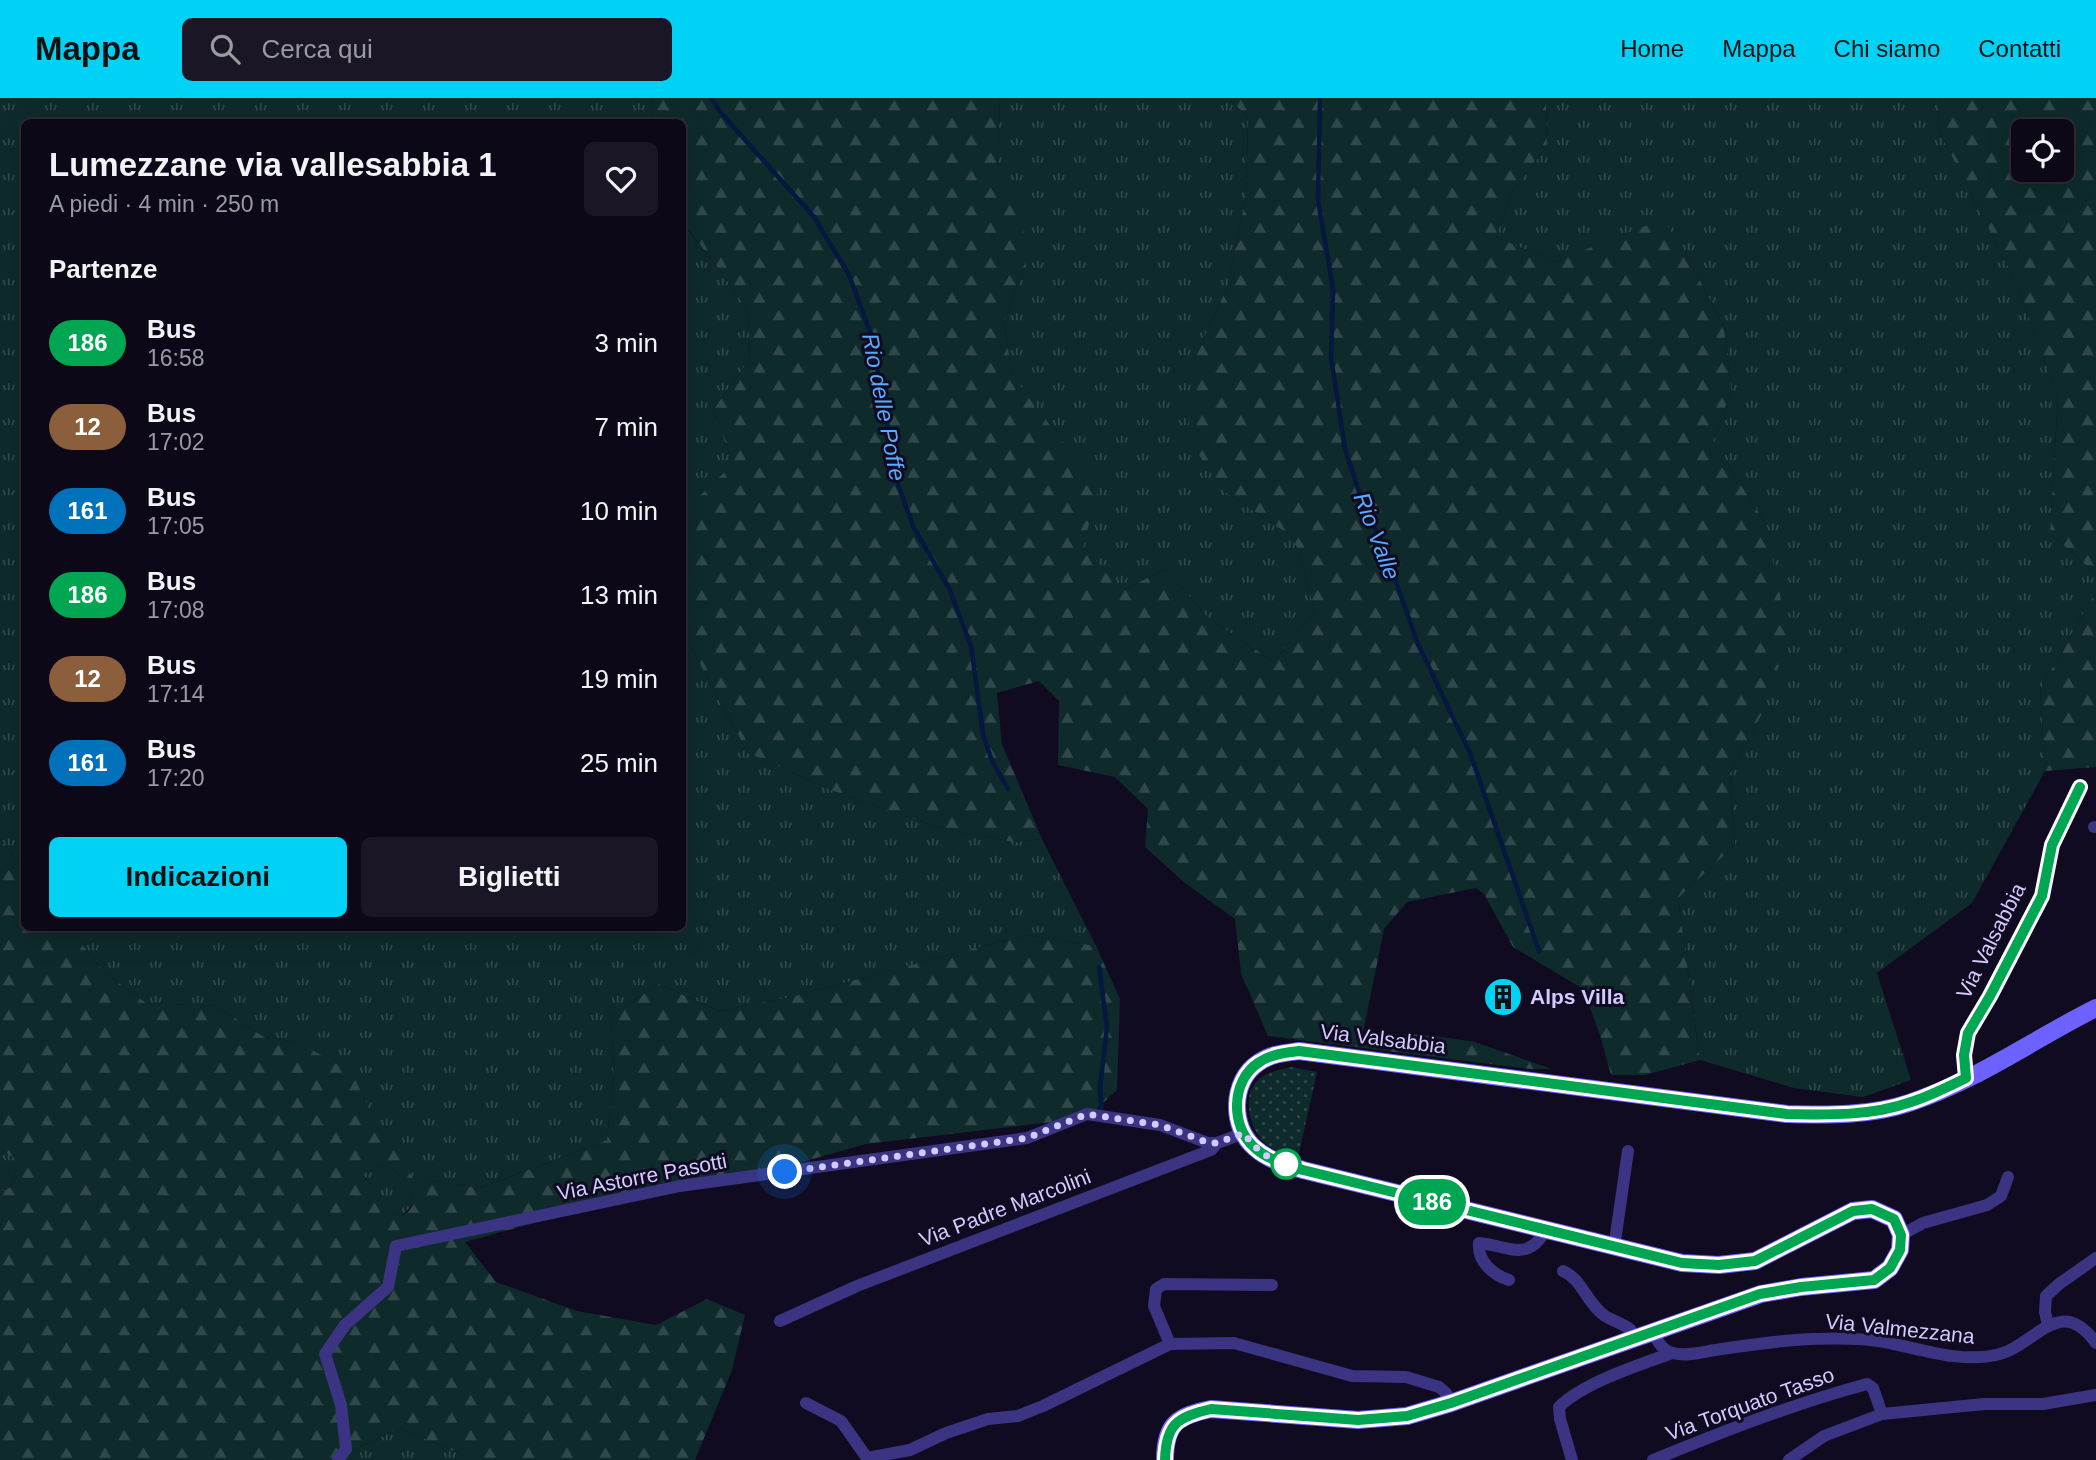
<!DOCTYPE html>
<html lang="it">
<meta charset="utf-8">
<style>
:root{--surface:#0c0818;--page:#1a1625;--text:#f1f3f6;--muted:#9a9aa2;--line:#2c2937;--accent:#00d2f6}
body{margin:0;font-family:Arial,sans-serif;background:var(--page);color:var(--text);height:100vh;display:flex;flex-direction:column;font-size:26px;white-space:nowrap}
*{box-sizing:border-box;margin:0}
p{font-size:23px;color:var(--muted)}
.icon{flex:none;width:38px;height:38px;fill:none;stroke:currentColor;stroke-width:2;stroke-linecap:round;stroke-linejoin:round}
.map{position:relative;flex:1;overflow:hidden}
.details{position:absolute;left:21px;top:21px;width:665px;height:812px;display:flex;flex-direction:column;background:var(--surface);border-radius:10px;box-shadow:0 7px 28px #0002,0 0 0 2px var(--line)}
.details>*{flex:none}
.badge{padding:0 14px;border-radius:23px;font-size:24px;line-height:46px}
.controls{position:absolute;left:2011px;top:21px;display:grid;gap:14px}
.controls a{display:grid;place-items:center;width:63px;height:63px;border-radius:10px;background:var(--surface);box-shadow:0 7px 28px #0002,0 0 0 2px var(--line);font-size:35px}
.you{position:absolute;width:35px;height:35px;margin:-18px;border:5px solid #fff;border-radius:50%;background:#1a73e8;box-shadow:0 0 0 10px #1a73e833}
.map>.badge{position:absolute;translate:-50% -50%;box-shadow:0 0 0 4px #fff}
h2{padding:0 28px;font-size:26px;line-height:63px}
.round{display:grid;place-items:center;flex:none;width:74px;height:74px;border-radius:10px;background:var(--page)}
.summary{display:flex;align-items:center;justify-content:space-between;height:119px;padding:0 28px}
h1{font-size:33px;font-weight:600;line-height:52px}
.cta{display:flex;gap:14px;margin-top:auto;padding:14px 28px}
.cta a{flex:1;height:80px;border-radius:10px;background:var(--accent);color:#111;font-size:28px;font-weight:600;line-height:80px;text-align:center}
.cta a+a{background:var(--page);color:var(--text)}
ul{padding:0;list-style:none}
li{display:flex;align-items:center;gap:21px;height:84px;padding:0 28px}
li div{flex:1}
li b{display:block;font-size:26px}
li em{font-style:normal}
li .badge{min-width:77px;font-weight:700;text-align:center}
header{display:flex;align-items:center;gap:42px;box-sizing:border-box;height:98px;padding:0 35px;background:var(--accent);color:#111}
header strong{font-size:33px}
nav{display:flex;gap:38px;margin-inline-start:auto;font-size:24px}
.search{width:490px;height:63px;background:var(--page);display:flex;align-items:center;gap:18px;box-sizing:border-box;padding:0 24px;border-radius:10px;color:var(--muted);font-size:26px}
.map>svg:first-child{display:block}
.grass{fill:url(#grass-tufts)}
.forest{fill:url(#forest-firs);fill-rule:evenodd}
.park{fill:url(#park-dots)}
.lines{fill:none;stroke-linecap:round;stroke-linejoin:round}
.stream{stroke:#06183f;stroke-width:4.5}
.street{stroke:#3a3482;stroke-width:12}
.secondary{stroke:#6d62ff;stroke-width:18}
.line-casing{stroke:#fff;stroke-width:16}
.line{stroke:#00a651;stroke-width:10}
.walk{stroke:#d3cbff;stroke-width:7;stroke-dasharray:0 12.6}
.stop-dot{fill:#fff;stroke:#00a651;stroke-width:3.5}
.labels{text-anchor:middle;stroke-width:6;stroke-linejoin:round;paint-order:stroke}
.street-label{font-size:21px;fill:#d3cbff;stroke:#100b20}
.poi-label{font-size:21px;font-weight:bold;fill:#d3cbff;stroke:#100b20;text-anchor:start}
.water-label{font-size:23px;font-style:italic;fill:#59abff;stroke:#100b20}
</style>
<header>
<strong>Mappa</strong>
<div class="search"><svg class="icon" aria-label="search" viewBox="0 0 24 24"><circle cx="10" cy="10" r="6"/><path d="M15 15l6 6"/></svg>Cerca qui</div>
<nav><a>Home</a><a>Mappa</a><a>Chi siamo</a><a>Contatti</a></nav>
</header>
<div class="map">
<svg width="2096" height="1362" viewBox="0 0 2096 1362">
<defs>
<pattern id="grass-tufts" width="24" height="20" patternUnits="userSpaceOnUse" patternTransform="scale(1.75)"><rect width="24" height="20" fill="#0e2a2b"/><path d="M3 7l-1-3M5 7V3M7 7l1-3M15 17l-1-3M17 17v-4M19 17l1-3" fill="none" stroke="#30484b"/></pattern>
<pattern id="forest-firs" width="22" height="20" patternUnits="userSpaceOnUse" patternTransform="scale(1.75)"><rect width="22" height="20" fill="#0e2a2b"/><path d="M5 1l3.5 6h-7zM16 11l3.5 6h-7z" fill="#30484b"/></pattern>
<pattern id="park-dots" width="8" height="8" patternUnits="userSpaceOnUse" patternTransform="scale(1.75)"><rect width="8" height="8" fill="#0e2a2b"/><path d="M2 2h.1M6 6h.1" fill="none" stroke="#30484b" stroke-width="1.8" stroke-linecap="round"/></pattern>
</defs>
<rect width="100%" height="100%" fill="#100b20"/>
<g class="grass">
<polygon points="0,0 651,0 653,24 24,24 24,772 0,740"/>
<polygon points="1000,0 1228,0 1248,19 1246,98 1228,187 1193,265 1223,392 1294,440 1315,512 1274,564 1207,519 1166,471 1123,492 1083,449 1097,391 1012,278 1004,223 1026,169 997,75"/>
<polygon points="1548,0 1941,0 1937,29 2015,182 2058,299 2050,435 2096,476 2096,493 2040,592 2045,673 1972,805 1877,875 1911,982 1863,999 1794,990 1700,962 1678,800 1735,747 1730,675 1762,616 1764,423 1713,343 1731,293 1724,229 1686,156 1663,122 1554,164 1496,139 1511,95 1547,48 1546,2"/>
<polygon points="682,125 725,179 748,213 750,261 713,312 733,366 683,415"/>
<polygon points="683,534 748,655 834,693 934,728 1013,744 1042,741 1096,848 1025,837 791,899 719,913 659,886 611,918 614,977 607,1042 480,1090 412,1080 379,1030 298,944 264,939 216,908 146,905 103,873 69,830 682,830"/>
<polygon points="0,1051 14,1059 17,1071 11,1089 0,1095"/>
<path d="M 381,1068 C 400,1069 409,1089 414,1106 L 400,1119 C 384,1111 381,1098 370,1085 C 367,1082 365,1080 363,1076 L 371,1070 Z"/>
<polygon points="400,1330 463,1357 463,1362 333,1362"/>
</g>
<g class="forest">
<polygon points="651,0 1000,0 997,75 1023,110 1026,169 1004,223 1012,277 1098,391 1083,449 1123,492 1166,471 1207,519 1274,564 1315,512 1294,440 1223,392 1188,341 1193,265 1228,187 1246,98 1248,19 1228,0 1548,0 1546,3 1547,48 1511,95 1496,139 1554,164 1663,121 1686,156 1724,229 1731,293 1713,343 1764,423 1788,534 1762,616 1730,675 1735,747 1678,800 1700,962 1645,977 1611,977 1599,934 1583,891 1513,849 1484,796 1476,790 1407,804 1384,831 1363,935 1428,937 1475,944 1552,971 1530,971 1268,938 1241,875 1235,821 1185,785 1145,749 1148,711 1115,679 1058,667 1059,603 1039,583 997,595 1002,646 1042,741 1013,744 934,728 834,693 748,655 683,534 682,415 733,366 713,312 750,261 748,213 725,179 683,125 682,24 653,24"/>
<path d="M 1941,0 L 2096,0 L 2096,476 L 2050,435 L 2058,299 L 2015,182 L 1937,29 ZM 2062,33 L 2062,72 L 2023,72 L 2023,33 Z"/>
<polygon points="2096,493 2096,669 2045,673 2040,592"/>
<path d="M 0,740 L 24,772 L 24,830 L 69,830 L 103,873 L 146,905 L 216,908 L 264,939 L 298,944 L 352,975 L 379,1030 L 413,1080 L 480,1090 L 607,1042 L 614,977 L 611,918 L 659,886 L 719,913 L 791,899 L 1025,837 L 1096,848 L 1120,901 L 1117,992 L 1087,1020 L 866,1046 L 749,1079 L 592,1109 L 465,1144 L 496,1184 L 577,1213 L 656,1227 L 707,1201 L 745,1217 L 732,1272 L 695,1362 L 463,1362 L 463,1357 L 400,1330 L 333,1362 L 0,1362 L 0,1095 L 11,1089 L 17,1071 L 13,1059 L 0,1051 ZM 381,1068 C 400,1069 409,1089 414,1106 L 408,1114 L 400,1119 C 381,1110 380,1091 365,1081 L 364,1076 L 371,1070 Z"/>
</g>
<path class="park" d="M 1291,969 L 1317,974 L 1298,1060 C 1288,1057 1277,1054 1268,1048 C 1251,1035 1241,1001 1256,984 C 1265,974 1279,972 1291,969 Z"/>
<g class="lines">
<g class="stream">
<polyline points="711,0 721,15 814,119 849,177 872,239 898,387 914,430 949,490 971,548 983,636 992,663 1008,691"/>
<polyline points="1320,0 1318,102 1333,191 1331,259 1345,351 1358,391 1386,456 1418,546 1470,655 1539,853"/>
<polyline points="1099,869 1107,929 1100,990 1102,1014"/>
</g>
<g class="street">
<polyline points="2094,729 2096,729"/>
<polyline points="1966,980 1964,957 1968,935 2042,798 2052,746 2080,689"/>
<polyline points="1901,1137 1923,1125 1987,1107 2001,1098 2008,1079"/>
<polyline points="1614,1150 1628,1053"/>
<path d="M 1563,1173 C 1583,1182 1586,1205 1605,1218 C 1613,1223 1622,1225 1630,1231 L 1633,1240"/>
<path d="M 1509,1182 C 1493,1177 1477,1163 1479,1145 C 1507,1147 1528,1166 1546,1131"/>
<polyline points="780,1223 857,1188 1211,1052 1217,1045 1244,1035"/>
<polyline points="2048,1227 2045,1214 2046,1198 2059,1186 2096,1160"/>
<path d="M 1652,1233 C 1657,1242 1662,1253 1673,1255 C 1686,1259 1703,1254 1715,1252 C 1742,1248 1768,1244 1795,1242 C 1825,1240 1856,1239 1885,1244 C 1921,1251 1960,1265 1996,1257 C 2035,1249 2059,1194 2096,1245"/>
<polyline points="1170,1246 1154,1208 1156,1191 1164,1186 1272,1187"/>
<polyline points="806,1305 841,1323 867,1360 910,1352 946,1335 988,1321 1018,1318 1043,1308 1170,1246 1234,1245 1352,1278 1406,1279 1439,1289 1446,1295 1451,1305"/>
<polyline points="338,1362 346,1351 341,1307 325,1256 345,1227 388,1189 396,1148 680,1088 1027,1040 1087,1016 1160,1027 1208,1045 1217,1045"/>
<path d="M 1572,1362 L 1560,1321 L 1559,1309 C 1583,1285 1639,1267 1672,1255"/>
<path d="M 1653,1362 C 1724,1333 1793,1306 1867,1286 L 1873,1290 L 1882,1316"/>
<polyline points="1789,1362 1824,1338 1882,1316 1984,1306 2043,1306 2096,1297"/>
</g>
<path class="secondary" d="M 1165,1362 C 1165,1326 1177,1318 1211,1311 L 1358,1322 L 1407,1318 L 1451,1305 L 1761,1196 L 1801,1189 L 1874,1182 L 1890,1170 L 1900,1152 L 1901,1137 L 1894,1121 L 1872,1111 L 1853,1113 L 1755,1163 L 1719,1167 L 1682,1165 L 1303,1072 C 1286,1067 1268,1062 1255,1050 C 1230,1029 1231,983 1258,965 C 1270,956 1284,955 1299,953 L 1787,1016 C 1828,1017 1870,1018 1909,1005 C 1976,983 2034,941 2096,910"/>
</g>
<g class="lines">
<defs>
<path id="line" d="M 1165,1362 C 1166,1326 1177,1319 1211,1311 L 1358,1322 L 1407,1318 L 1451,1305 L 1760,1196 L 1801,1189 L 1874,1182 L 1890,1170 L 1900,1152 L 1901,1137 L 1894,1121 L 1872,1111 L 1853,1113 L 1755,1163 L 1719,1167 L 1682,1165 L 1303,1072 C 1286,1066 1268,1062 1255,1050 C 1230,1029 1231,983 1258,965 C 1271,956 1284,955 1299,953 L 1787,1016 C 1828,1017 1872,1018 1911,1004 C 1930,998 1948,989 1966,980 L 1964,957 L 1968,935 L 1990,898 L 2042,798 L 2052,747 L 2080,689"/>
</defs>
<use href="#line" class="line-casing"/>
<use href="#line" class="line"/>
<path class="walk" d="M 785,1074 L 1027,1040 L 1087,1016 L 1160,1027 L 1209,1045 L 1217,1045 L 1244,1035 C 1255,1052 1270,1062 1286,1066"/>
</g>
<defs>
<symbol id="building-disc" viewBox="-11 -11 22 22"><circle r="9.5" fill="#00d2f6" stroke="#100b20"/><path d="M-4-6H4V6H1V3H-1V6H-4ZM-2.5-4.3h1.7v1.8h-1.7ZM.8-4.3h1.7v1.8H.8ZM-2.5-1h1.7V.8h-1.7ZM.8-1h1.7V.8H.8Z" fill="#111"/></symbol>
</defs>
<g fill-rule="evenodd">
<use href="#building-disc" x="1481" y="877" width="44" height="44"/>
</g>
<circle class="stop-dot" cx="1286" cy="1066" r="14"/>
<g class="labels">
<g class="street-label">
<text transform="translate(1991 843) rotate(-63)" y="7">Via Valsabbia</text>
<text transform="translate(1383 941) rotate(7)" y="7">Via Valsabbia</text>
<text transform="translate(642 1079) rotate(-11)" y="7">Via Astorre Pasotti</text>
<text transform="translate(1005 1110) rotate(-21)" y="7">Via Padre Marcolini</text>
<text transform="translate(1900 1231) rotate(6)" y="7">Via Valmezzana</text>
<text transform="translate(1750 1306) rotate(-20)" y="7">Via Torquato Tasso</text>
</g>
<g class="poi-label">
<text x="1530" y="906">Alps Villa</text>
</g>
<g class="water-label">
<text transform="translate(884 309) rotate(79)" y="8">Rio delle Poffe</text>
<text transform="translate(1377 438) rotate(69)" y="8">Rio Valle</text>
</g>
</g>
</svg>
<div class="controls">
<a><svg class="icon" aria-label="locate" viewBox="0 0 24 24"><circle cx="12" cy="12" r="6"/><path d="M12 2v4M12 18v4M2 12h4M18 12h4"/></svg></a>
</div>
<div class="you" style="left:785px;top:1074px"></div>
<b class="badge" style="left:1432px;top:1104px;background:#00a651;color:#fff">186</b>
<section class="details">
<div class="summary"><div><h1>Lumezzane via vallesabbia 1</h1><p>A piedi · 4 min · 250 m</p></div><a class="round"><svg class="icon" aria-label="heart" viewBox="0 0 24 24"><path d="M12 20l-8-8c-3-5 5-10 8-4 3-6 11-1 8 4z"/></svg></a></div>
<h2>Partenze</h2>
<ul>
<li><span class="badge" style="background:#00a651;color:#fff">186</span><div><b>Bus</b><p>16:58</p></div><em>3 min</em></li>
<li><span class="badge" style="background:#8b5e3c;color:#fff">12</span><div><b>Bus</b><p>17:02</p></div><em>7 min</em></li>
<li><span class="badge" style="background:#0072bc;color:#fff">161</span><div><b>Bus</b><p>17:05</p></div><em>10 min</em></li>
<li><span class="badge" style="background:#00a651;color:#fff">186</span><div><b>Bus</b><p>17:08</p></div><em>13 min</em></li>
<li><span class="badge" style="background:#8b5e3c;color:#fff">12</span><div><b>Bus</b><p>17:14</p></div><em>19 min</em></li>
<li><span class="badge" style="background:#0072bc;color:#fff">161</span><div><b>Bus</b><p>17:20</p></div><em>25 min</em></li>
</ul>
<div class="cta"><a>Indicazioni</a><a>Biglietti</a></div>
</section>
</div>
